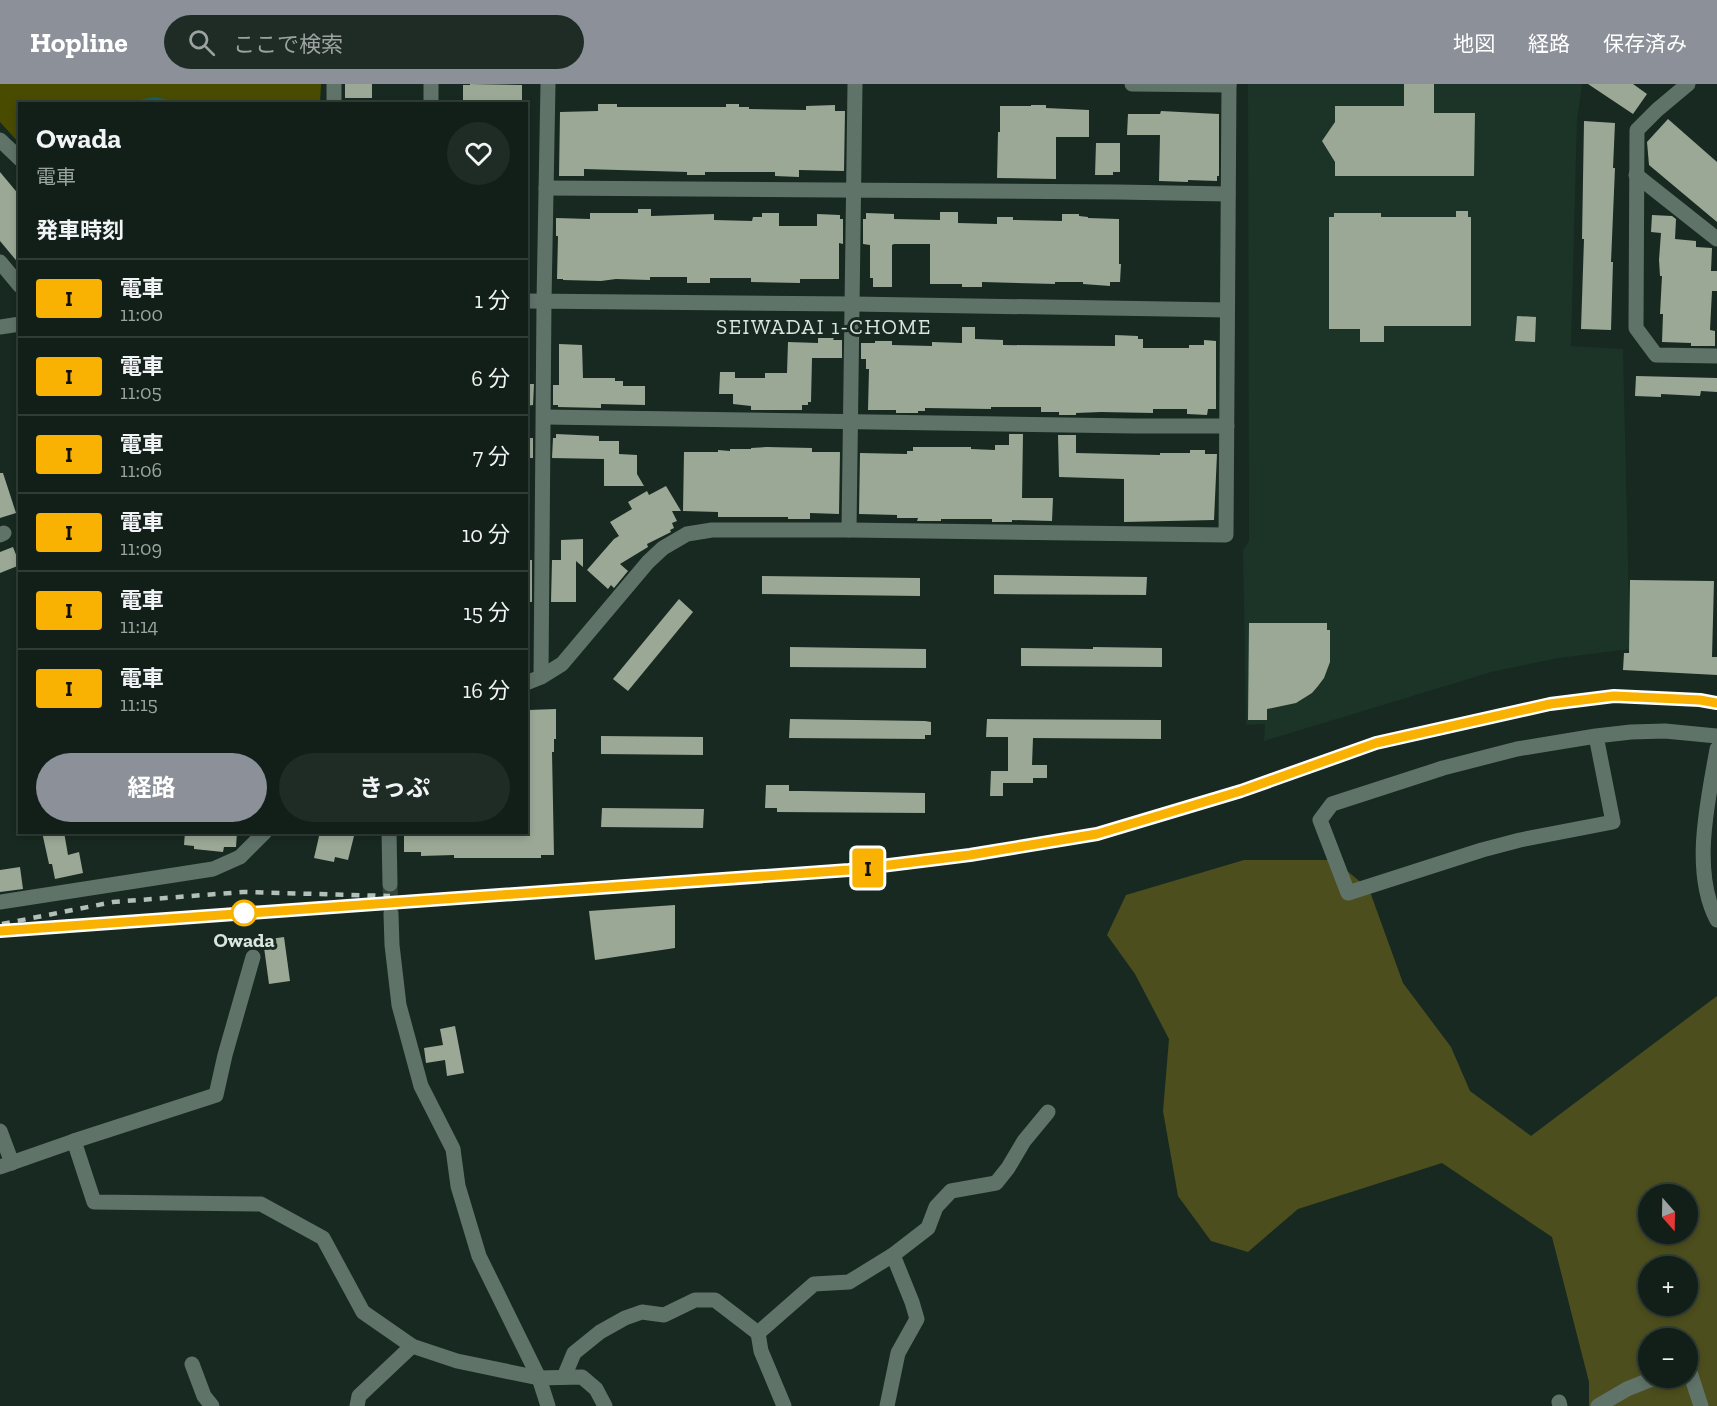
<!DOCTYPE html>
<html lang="ja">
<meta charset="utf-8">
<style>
:root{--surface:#111f18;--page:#1e2c25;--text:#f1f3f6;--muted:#9ca2a2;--line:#303d37;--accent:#8c9099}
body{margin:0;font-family:"Zilla Slab","Noto Sans JP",serif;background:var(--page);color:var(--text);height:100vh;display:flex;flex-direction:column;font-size:22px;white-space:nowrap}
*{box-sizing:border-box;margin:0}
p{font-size:20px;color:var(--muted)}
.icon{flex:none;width:33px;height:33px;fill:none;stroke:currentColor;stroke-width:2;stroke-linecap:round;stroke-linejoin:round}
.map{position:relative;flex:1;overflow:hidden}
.side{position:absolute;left:18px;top:18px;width:510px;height:732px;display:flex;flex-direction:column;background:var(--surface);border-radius:0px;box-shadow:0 3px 9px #0003,0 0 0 2px var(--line)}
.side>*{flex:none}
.badge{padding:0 12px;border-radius:4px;font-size:21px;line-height:39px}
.needle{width:39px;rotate:160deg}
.fabs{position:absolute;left:1638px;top:1100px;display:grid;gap:12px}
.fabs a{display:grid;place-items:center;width:60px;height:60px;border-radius:50%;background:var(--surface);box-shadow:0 3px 9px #0003,0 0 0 2px var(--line);font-size:30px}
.map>.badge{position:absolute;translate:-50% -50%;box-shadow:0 0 0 3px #fff}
h2{padding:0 18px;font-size:22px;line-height:54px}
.round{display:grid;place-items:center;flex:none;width:63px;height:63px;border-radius:32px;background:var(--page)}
.head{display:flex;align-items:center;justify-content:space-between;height:102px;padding:0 18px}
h1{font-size:28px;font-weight:700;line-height:45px}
.primary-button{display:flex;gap:12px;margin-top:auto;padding:12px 18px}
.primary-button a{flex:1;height:69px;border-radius:36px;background:var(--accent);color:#fff;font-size:24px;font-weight:700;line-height:69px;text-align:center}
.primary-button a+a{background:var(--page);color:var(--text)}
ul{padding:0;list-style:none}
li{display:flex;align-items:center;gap:18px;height:78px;padding:0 18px;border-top:2px solid var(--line)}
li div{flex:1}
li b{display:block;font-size:22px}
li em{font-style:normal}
li .badge{min-width:66px;font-weight:700;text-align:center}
header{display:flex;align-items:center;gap:36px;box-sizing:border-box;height:84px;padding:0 30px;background:var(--accent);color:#fff}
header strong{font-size:28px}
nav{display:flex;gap:33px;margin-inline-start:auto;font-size:21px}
.search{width:420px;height:54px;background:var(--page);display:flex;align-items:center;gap:15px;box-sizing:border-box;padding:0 21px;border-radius:33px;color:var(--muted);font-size:22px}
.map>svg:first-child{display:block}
.built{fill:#1b3427}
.green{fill:#494b00}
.forest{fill:#4c4e1d;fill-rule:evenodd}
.water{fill:#175f6b}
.building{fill:#9ba896}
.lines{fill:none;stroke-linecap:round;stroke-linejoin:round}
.minor-tunnel{stroke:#34453d;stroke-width:15;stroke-dasharray:15 8;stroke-linecap:butt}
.minor{stroke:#607369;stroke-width:15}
.rail{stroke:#b3bfb9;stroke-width:4.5;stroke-dasharray:8 8;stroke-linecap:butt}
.line-casing{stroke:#fff;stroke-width:14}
.line{stroke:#fab202;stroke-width:9}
.stop-dot{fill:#fff;stroke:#fab202;stroke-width:3}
.labels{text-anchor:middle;stroke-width:6;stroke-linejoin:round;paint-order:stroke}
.stop-label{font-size:20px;font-weight:bold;fill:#dbe6e0;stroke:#172920}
.neighbourhood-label{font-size:21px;letter-spacing:1.5px;fill:#dbe6e0;stroke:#172920}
</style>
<header>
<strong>Hopline</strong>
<div class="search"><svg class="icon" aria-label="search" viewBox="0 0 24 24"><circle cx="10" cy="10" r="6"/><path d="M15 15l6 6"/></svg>ここで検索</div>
<nav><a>地図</a><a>経路</a><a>保存済み</a></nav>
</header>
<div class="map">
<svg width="1717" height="1322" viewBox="0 0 1717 1322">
<rect width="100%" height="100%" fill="#172920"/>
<polygon class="built" points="1248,0 1582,0 1577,36 1571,262 1623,265 1630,565 1559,574 1495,587 1264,657 1265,640 1246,641 1243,466 1249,457"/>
<polygon class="green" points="0,0 321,0 320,19 20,20 19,59 0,38"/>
<path class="forest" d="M 1244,776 L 1334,776 L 1369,805 L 1403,899 L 1451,963 L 1470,1007 L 1531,1052 L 1717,912 L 1717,1322 L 1589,1322 L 1589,1298 L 1552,1153 L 1442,1079 L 1298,1125 L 1248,1168 L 1211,1157 L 1178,1112 L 1163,1027 L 1169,955 L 1135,890 L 1107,851 L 1126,811 ZM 1648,1110 L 1688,1110 L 1688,1149 L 1648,1149 ZM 1648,1182 L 1688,1182 L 1688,1221 L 1648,1221 ZM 1648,1254 L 1688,1254 L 1688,1293 L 1648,1293 Z"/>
<polygon class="water" points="155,13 183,19 120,19 121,19"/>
<g class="building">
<rect x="345" y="0" width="27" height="14"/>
<polygon points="470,0 522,1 522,19 463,18 463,1 470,1"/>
<polygon points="1404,0 1434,0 1434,29 1475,29 1474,92 1335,92 1335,78 1322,57 1335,38 1335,22 1404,22"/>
<polygon points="1588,0 1633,0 1647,10 1633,30"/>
<polygon points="598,20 617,20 617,23 726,23 726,20 739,20 739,23 749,23 749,25 806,26 806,22 835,21 835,27 845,27 844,87 799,86 799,93 775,92 775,88 705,88 705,91 687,91 687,88 584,85 584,92 559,92 560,28 598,27"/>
<polygon points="1031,21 1046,21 1046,24 1089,26 1089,53 1056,53 1056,95 997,94 998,48 1000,48 1000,22 1031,22"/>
<polygon points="1161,27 1219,30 1219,92 1217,92 1217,97 1188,96 1188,98 1159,97 1160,51 1127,51 1128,30 1160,30"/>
<polygon points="1668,35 1717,78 1717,138 1649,81 1647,58"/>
<polygon points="1584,37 1615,39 1613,84 1615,84 1611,178 1613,178 1611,246 1581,245 1584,155 1582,155"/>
<polygon points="1096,59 1120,59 1120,88 1113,88 1113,91 1095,91"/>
<polygon points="0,88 20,112 20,181 0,157"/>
<polygon points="638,125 651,125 651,132 714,130 714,136 752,137 753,133 762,133 762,129 779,129 779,142 817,142 817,130 840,131 840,135 843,135 843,160 839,159 839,195 800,195 800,199 751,198 751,194 710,194 710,199 687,199 687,193 650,193 650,196 616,195 601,197 563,196 563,195 557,195 558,152 556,152 556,134 590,135 590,129 638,129"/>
<polygon points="1456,127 1468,127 1468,133 1471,133 1471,242 1384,242 1384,258 1360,258 1360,245 1329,245 1329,133 1334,133 1334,129 1381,129 1381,133 1456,133"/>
<polygon points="940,128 958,128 958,139 997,140 997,133 1013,133 1013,136 1062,137 1062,130 1079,130 1079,132 1088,133 1088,134 1119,135 1119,180 1121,180 1120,198 1110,198 1110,202 1083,200 1083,198 1055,198 1055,200 982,198 982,203 962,203 962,200 930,200 930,160 894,160 892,161 892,203 873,203 873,194 870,194 870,161 863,160 863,135 866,135 866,129 894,130 894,135 940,136"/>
<polygon points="1652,131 1672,132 1676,135 1675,155 1696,157 1696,163 1712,164 1711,187 1717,187 1717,207 1712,207 1710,246 1715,247 1715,262 1691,262 1691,259 1662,258 1663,230 1660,230 1662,192 1660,192 1659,176 1661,149 1651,148"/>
<polygon points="1517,232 1536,233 1535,258 1515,257"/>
<polygon points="962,243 975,243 975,255 1003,256 1003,261 1115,262 1115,251 1138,252 1138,255 1143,255 1143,264 1189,264 1189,261 1204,261 1204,256 1216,257 1216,325 1208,325 1207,331 1187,330 1187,325 1153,325 1153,329 1101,328 1076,329 1076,331 1059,331 1059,328 1041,328 1041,323 991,323 991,325 925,324 925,327 918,327 918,329 896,329 896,326 868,326 869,285 866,285 866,275 861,275 861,259 875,259 875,257 892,257 892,261 932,262 932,258 962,259"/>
<polygon points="818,254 834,254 833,256 842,256 842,274 812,274 811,318 808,318 808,321 802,321 802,326 751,326 751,322 733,320 733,310 719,310 720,288 735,288 735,294 765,294 765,289 787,289 788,258 818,259"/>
<polygon points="559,260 582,261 583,294 615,294 615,297 623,297 623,302 645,302 645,321 601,320 601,324 558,323 558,321 553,321 553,301 559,301"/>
<polygon points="1636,292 1717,294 1717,308 1701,307 1700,312 1661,310 1661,313 1635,312"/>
<polygon points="526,300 534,300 533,321 526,322"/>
<polygon points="556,350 599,352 599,357 619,357 619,370 637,371 637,390 644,402 604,402 604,375 552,374 553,354 556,354"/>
<polygon points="1009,350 1023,350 1022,414 1053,414 1052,437 1012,436 1012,438 992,438 992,435 941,435 941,437 917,437 918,434 897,434 897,431 859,430 860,369 907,370 907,367 913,367 913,363 971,363 971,365 995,366 995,361 1009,361"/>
<polygon points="1058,351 1076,351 1076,369 1160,371 1160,369 1190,369 1190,366 1205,366 1205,370 1217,370 1214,436 1124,438 1124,395 1059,393"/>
<rect x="526" y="354" width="7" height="20"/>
<polygon points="767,363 812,364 812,368 840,368 839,430 810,429 810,435 788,435 788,433 718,433 718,428 683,427 684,368 718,368 718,366 730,367 730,365 751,365 751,364"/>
<polygon points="0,389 3,389 16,429 0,434"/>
<polygon points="666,402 681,427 672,427 677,437 672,439 674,444 670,446 671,448 647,460 648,463 620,480 628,487 614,504 611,501 608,505 587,486 614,455 619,452 610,438 632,425 628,418 647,407 649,411"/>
<polygon points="583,455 583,483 576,477 576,518 551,518 552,476 561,476 561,456"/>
<polygon points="13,463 20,481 0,489 0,468"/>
<rect x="526" y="476" width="6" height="42"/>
<polygon points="994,491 1147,493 1146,511 994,510"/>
<polygon points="762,492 920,494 920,512 762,510"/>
<polygon points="1630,496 1714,497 1712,573 1717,573 1717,591 1623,586 1624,569 1629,569"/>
<polygon points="679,515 693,528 628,607 613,595"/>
<polygon points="1249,539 1327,539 1327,546 1330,546 1330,578 1324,594 1318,602 1312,609 1296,619 1267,625 1267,636 1248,636"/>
<polygon points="790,563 926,565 926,584 790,583"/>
<polygon points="1093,563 1162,564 1162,583 1021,582 1021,564 1093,565"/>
<polygon points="556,625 556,655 554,655 554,668 552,668 554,771 541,771 541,774 454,774 454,771 421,772 421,768 404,768 404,748 526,748 526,629 529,629 529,626"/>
<polygon points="790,635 925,637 931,638 931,651 925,651 925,655 789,654"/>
<polygon points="987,635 1161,636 1161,655 1033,654 1032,681 1047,681 1047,694 1033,694 1033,699 1003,699 1003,712 990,712 991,687 1008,687 1008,653 986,653"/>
<polygon points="601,652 703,653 703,671 601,670"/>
<polygon points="766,701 789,701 789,707 802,707 925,709 925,729 777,728 777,724 765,724"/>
<polygon points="602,724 704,725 703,744 601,743"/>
<polygon points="42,748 64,748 68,771 79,768 83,789 55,795 52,780 49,780"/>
<polygon points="185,748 237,748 236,763 224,763 223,768 194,765 194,762 184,761"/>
<polygon points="320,748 355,748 348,776 335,773 334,778 314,774"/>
<polygon points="20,783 23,805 0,808 0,786"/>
<polygon points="675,821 675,864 595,876 589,827"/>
<polygon points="284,853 290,897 269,900 263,856"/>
<polygon points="455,942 464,989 447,992 445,976 426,979 424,964 443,961 440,945"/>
</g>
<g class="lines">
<polyline class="minor-tunnel" points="390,800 391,830"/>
<g class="minor">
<polyline points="1132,0 1229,1"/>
<polyline points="1688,0 1657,26 1637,46 1636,244 1656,271 1717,272"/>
<polyline points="334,20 334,0"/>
<polyline points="431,20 431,0"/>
<polyline points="0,56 20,75"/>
<polyline points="1636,91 1717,155"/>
<polyline points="546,104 1118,108 1228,110"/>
<polyline points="0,178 20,202"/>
<polyline points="526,217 853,220 1227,226"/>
<polyline points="0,243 20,240"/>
<polyline points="544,333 1134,342 1227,342"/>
<polyline points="849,446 855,0"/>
<polyline points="0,451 4,449"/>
<polyline points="541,593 544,217 548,0"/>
<polyline points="526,599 541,593 562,580 648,478 663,464 687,450 712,446 849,446 1226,451 1229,0"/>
<polyline points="1596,652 1613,738 1520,756 1482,766 1348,809 1320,736 1332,720 1443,684 1517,665 1596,652 1631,648 1665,647 1717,652"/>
<path d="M 1717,665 C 1708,717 1691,787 1717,836"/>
<polyline points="389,748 390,800"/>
<polyline points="0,818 213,785 240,773 265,748"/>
<polyline points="391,830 392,861 399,921 421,1002 453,1065 458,1102 479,1172 539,1294 548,1322"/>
<polyline points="0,1047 12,1079"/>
<polyline points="74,1057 94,1118 261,1120 323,1154 363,1228 412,1262 457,1277 539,1294 582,1293 596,1305 605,1322"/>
<polyline points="0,1083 74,1057 216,1011 225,971 253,873"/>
<polyline points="758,1249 761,1267 784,1322"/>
<polyline points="192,1280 204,1312 212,1322"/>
<polyline points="1688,1286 1689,1285 1701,1322"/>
<polyline points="564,1293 574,1269 600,1248 625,1234 642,1228 664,1231 695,1216 715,1216 758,1249 814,1200 849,1198 893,1171 928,1144 936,1123 951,1107 996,1099 1008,1084 1024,1057 1048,1028"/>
<polyline points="1559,1318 1560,1322"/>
<polyline points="357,1322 359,1312 412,1262"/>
<polyline points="887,1322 898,1269 917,1235 912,1218 893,1171"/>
<polyline points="1598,1322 1627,1305 1657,1293"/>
</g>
<g class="rail">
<polyline points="2,840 113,818 243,808 390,812"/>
<polyline points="0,847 849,786 970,771 1097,750 1241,707 1376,659 1550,620 1614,613 1700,616 1717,619"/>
</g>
</g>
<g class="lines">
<defs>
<polyline id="line" points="0,847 849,786 970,771 1097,750 1241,707 1376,659 1550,620 1614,612 1700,616 1717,619"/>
</defs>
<use href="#line" class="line-casing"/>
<use href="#line" class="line"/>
</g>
<circle class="stop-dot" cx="244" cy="829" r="12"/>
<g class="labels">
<g class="stop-label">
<text x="244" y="863">Owada</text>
</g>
<g class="neighbourhood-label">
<text x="824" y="250">SEIWADAI 1-CHOME</text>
</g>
</g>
</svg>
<div class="fabs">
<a><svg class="needle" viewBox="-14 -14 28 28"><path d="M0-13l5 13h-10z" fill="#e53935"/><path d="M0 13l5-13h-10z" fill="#9ca2a2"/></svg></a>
<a>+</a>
<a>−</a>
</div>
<b class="badge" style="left:868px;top:784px;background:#fab202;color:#111">I</b>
<section class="side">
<div class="head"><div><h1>Owada</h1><p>電車</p></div><a class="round"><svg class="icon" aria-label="heart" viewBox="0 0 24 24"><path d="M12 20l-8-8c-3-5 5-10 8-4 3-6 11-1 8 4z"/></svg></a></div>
<h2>発車時刻</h2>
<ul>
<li><span class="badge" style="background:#fab202;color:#111">I</span><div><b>電車</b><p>11:00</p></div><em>1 分</em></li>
<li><span class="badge" style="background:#fab202;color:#111">I</span><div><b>電車</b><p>11:05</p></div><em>6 分</em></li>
<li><span class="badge" style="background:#fab202;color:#111">I</span><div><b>電車</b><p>11:06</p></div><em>7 分</em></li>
<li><span class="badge" style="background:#fab202;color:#111">I</span><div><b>電車</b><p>11:09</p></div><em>10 分</em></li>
<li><span class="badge" style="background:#fab202;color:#111">I</span><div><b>電車</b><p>11:14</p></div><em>15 分</em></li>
<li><span class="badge" style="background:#fab202;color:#111">I</span><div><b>電車</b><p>11:15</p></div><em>16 分</em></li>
</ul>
<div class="primary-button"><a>経路</a><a>きっぷ</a></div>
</section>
</div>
